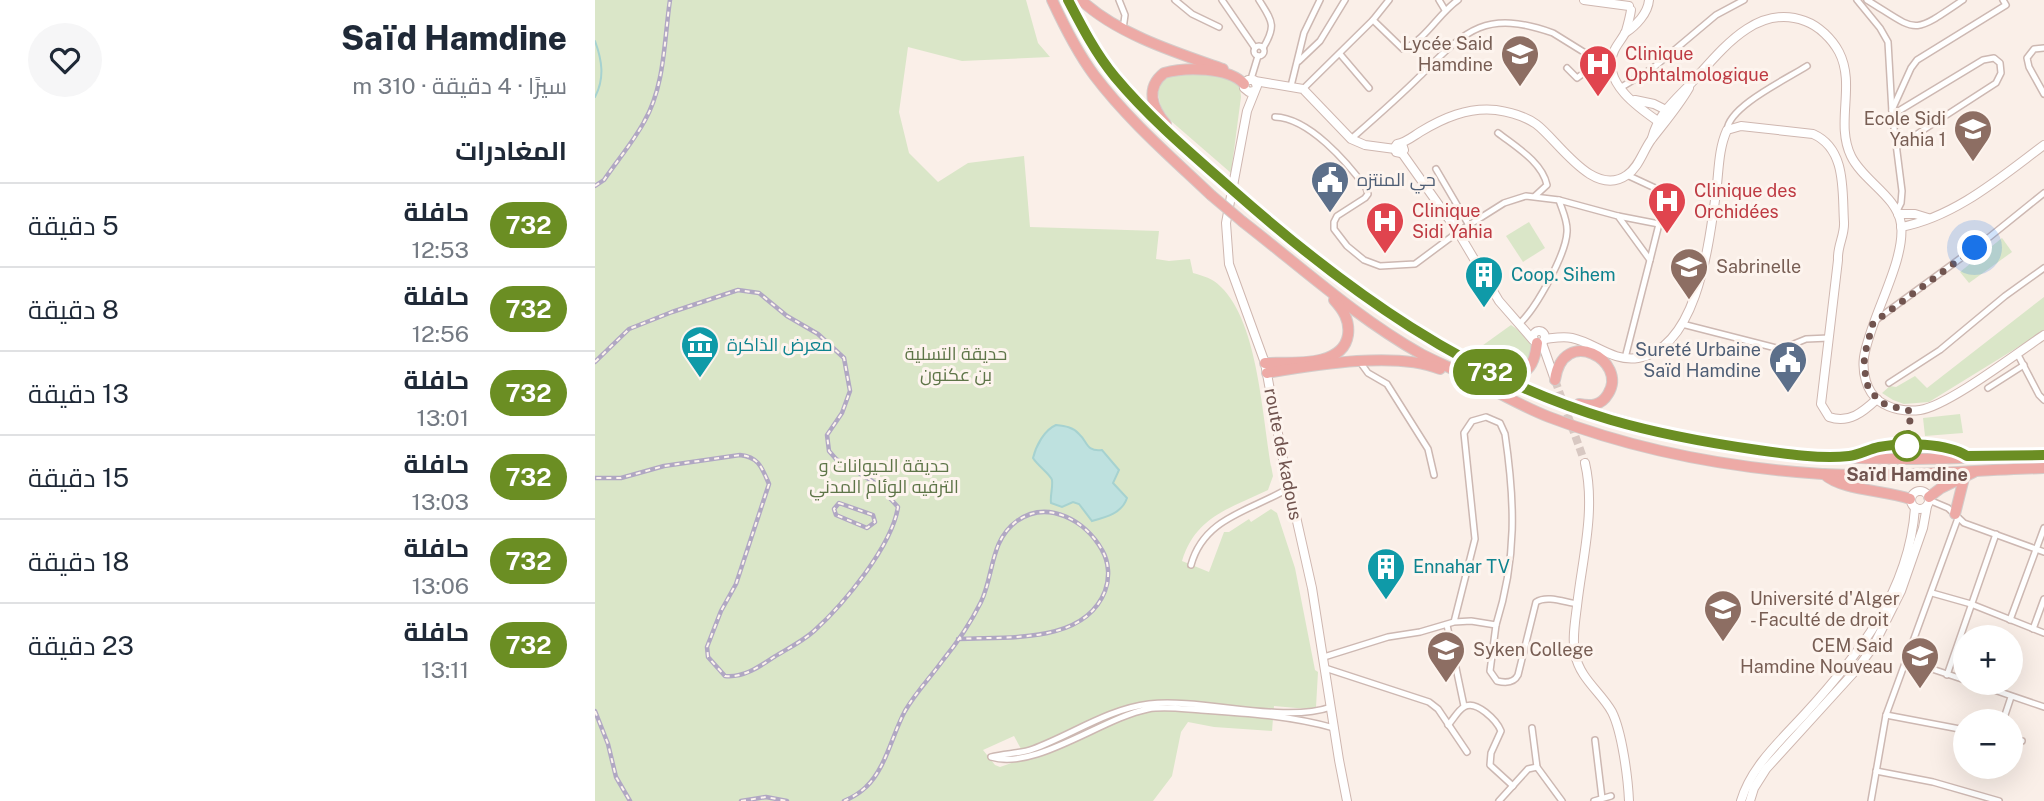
<!DOCTYPE html>
<html lang="ar">
<meta charset="utf-8">
<style>
:root{--surface:#fff;--page:#f6f6f7;--text:#1f2937;--muted:#747a83;--line:#e0e1e3}
body{margin:0;font-family:"Public Sans",Cairo,sans-serif;background:var(--page);color:var(--text);direction:rtl;height:100vh;display:flex;flex-direction:column;font-size:26px;white-space:nowrap}
*{box-sizing:border-box;margin:0}
p{font-size:23px;color:var(--muted)}
.icon{flex:none;width:38px;height:38px;fill:none;stroke:currentColor;stroke-width:2;stroke-linecap:round;stroke-linejoin:round}
.map{position:relative;flex:1;overflow:hidden;direction:ltr}
.panel{display:flex;flex-direction:column;background:var(--surface);width:595px}
.panel>*{flex:none}
.badge{padding:0 14px;border-radius:23px;font-size:24px;line-height:46px}
.controls{position:absolute;left:1358px;top:625px;display:grid;gap:14px}
.controls a{display:grid;place-items:center;width:70px;height:70px;border-radius:50%;background:var(--surface);box-shadow:0 7px 28px #0002;font-size:35px}
.you{position:absolute;width:35px;height:35px;margin:-18px;border:5px solid #fff;border-radius:50%;background:#1a73e8;box-shadow:0 0 0 10px #1a73e833}
.map>.badge{position:absolute;translate:-50% -50%;box-shadow:0 0 0 4px #fff}
h2{padding:0 28px;font-size:26px;line-height:63px}
.round{display:grid;place-items:center;flex:none;width:74px;height:74px;border-radius:37px;background:var(--page)}
.headline{display:flex;align-items:center;justify-content:space-between;height:119px;padding:0 28px}
h1{font-size:33px;font-weight:800;line-height:52px}
ul{padding:0;list-style:none}
li{display:flex;align-items:center;gap:21px;height:84px;padding:0 28px;border-top:2px solid var(--line)}
li div{flex:1}
li b{display:block;font-size:26px}
li em{font-style:normal}
li .badge{min-width:77px;font-weight:700;text-align:center}
main{display:flex;flex:1;min-height:0}
.map>svg:first-child{display:block}
.green{fill:#dae6c8;fill-rule:evenodd}
.water{fill:#bee1df;stroke:#a6d2d0;stroke-width:2}
.lines{fill:none;stroke-linecap:round;stroke-linejoin:round}
.stream{stroke:#a6d2d0;stroke-width:2}
.secondary-tunnel{stroke:#d8c8c2;stroke-width:8;stroke-dasharray:8 4;stroke-linecap:butt}
.street-casing{stroke:#cdb8b2;stroke-width:8}
.secondary-casing{stroke:#cfb7b0;stroke-width:10}
.highway-casing{stroke:#d4ccca;stroke-width:12}
.street{stroke:#fff;stroke-width:5}
.secondary{stroke:#fff;stroke-width:8}
.highway{stroke:#edaaa6;stroke-width:10}
.rail-casing{stroke:#b0a7c3;stroke-width:4.5}
.rail{stroke:#fdf4ee;stroke-width:2;stroke-dasharray:5;stroke-linecap:butt}
.highway-bridge-casing{stroke:#d4ccca;stroke-width:12;stroke-linecap:butt}
.highway-bridge{stroke:#edaaa6;stroke-width:10}
.line-casing{stroke:#fff;stroke-width:16}
.line{stroke:#6b8e23;stroke-width:10}
.walk{stroke:#71544f;stroke-width:7;stroke-dasharray:0 12.6}
.stop-dot{fill:#fff;stroke:#6b8e23;stroke-width:3.5}
.labels{text-anchor:middle;stroke-width:6;stroke-linejoin:round;paint-order:stroke}
.education-label{font-size:18px;fill:#785e54;stroke:#fdf4ee;text-anchor:end}
.health-label{font-size:18px;fill:#be3a42;stroke:#fdf4ee;text-anchor:start}
.service-label{font-size:18px;fill:#4e5e75;stroke:#fdf4ee;text-anchor:start}
.culture-label{font-size:18px;fill:#0d838f;stroke:#fdf4ee;text-anchor:start}
.park-label{font-size:18px;fill:#5e7548;stroke:#fdf4ee}
.street-label{font-size:18px;fill:#71544f;stroke:#fdf4ee}
.stop-label{font-size:18px;font-weight:bold;fill:#71544f;stroke:#fdf4ee}
</style>
<main>
<div class="map">
<svg width="1449" height="801" viewBox="0 0 1449 801">
<rect width="100%" height="100%" fill="#faefe8"/>
<g class="green">
<path d="M 0,0 L 431,0 L 443,43 L 455,57 L 367,61 L 313,47 L 304,112 L 314,153 L 343,182 L 373,163 L 429,156 L 435,227 L 564,231 L 561,259 L 574,261 L 595,259 L 598,273 C 608,276 618,278 626,287 C 665,325 667,423 678,476 L 673,490 C 634,509 601,516 587,561 L 614,572 L 629,532 L 634,532 L 654,519 L 656,522 L 676,509 L 682,513 L 700,568 L 720,670 L 723,672 L 721,707 L 713,709 L 679,706 L 677,731 L 619,727 L 593,722 L 586,732 L 577,776 L 558,801 L 0,801 ZM 419,736 L 431,758 L 405,767 L 400,765 L 388,750 Z"/>
<polygon points="594,73 633,76 645,86 646,97 636,173 576,121 566,108 562,88 569,76"/>
<polygon points="934,222 950,248 928,262 911,236"/>
<polygon points="1407,238 1417,252 1374,283 1365,272"/>
<polygon points="1449,297 1449,331 1334,402 1309,404 1298,400 1287,393 1295,386 1301,387 1320,376 1332,388"/>
<path d="M 916,325 C 927,332 945,347 934,361 C 932,364 929,367 925,367 C 916,367 890,354 884,348 Z"/>
<polygon points="1365,414 1368,433 1330,436 1328,418"/>
</g>
<path class="water" d="M 461,425 C 470,426 478,427 484,434 C 493,442 491,452 507,450 L 524,470 L 518,483 L 532,498 C 527,513 512,517 497,521 L 484,504 L 478,502 L 467,507 L 456,503 C 455,495 458,488 457,480 C 456,475 442,465 438,458 C 441,446 449,430 461,425 Z"/>
<g class="lines">
<path class="stream" d="M 0,41 C 7,60 10,78 0,97"/>
<polyline class="secondary-tunnel" points="960,380 990,463"/>
<defs>
<g id="street">
<polyline points="524,0 530,15 528,29"/>
<polyline points="580,0 597,14 624,27"/>
<polyline points="627,0 660,48"/>
<path d="M 664,0 C 677,21 682,25 668,48"/>
<polyline points="844,0 850,10"/>
<polyline points="1262,0 1285,28 1293,42 1297,112 1307,191 1306,203 1302,211"/>
<path d="M 1272,0 C 1324,32 1315,36 1368,0"/>
<polyline points="778,20 794,0"/>
<circle cx="664" cy="51" r="5"/>
<polyline points="1449,48 1439,49 1432,58 1434,67 1449,94"/>
<polyline points="745,54 774,88"/>
<polyline points="704,61 725,41 750,0"/>
<polyline points="972,68 982,78 1004,62"/>
<polyline points="656,79 663,56"/>
<polyline points="696,86 709,33 725,0"/>
<polyline points="1025,88 1058,68 1121,15 1149,0"/>
<path d="M 708,89 L 778,20 L 808,49 C 831,40 843,14 863,0"/>
<polyline points="1297,110 1316,68 1322,60 1411,5 1408,0"/>
<polyline points="1297,115 1388,60 1399,58 1405,63 1406,73 1401,83 1302,147"/>
<path d="M 680,117 C 714,118 752,162 771,188 L 773,194 L 770,198 L 742,216 L 739,222 L 739,229 L 752,246 L 769,260 L 785,266 L 820,264 L 863,232 L 909,203 L 931,196 L 964,200 L 1023,216 L 1055,260 L 1030,358"/>
<path d="M 1132,130 C 1134,106 1192,79 1212,66"/>
<path d="M 903,133 C 921,147 947,162 952,185 L 940,196"/>
<path d="M 756,139 C 780,118 803,98 825,76 C 871,30 890,9 958,33 L 1016,69"/>
<polyline points="841,169 875,227"/>
<polyline points="1032,175 1060,188"/>
<polyline points="1023,216 1064,224"/>
<polyline points="1055,260 1064,224 1073,203 1071,198"/>
<polyline points="1281,320 1392,239 1449,193"/>
<path d="M 924,324 C 941,309 971,254 972,232 C 973,221 967,210 964,200"/>
<polyline points="1087,324 1181,348 1189,348 1211,339 1234,338"/>
<polyline points="1422,353 1444,395 1449,400"/>
<polyline points="765,362 773,373 792,384 833,449 839,475"/>
<polyline points="1294,383 1345,350 1410,296 1449,268"/>
<polyline points="1393,388 1429,365"/>
<polyline points="1334,500 1353,508 1369,523 1449,552"/>
<path d="M 596,565 C 609,517 656,511 694,488"/>
<polyline points="1337,593 1376,604 1449,633"/>
<polyline points="1415,620 1449,528"/>
<polyline points="852,625 869,706"/>
<path d="M 901,625 L 895,671 L 902,681 C 910,683 919,683 923,675 L 941,602 C 952,595 969,602 982,604"/>
<polyline points="1438,629 1449,599"/>
<path d="M 729,657 L 793,637 L 825,632 L 859,622 L 876,621 L 901,625 C 922,558 920,502 910,434 L 905,423 L 891,417 L 877,421 L 869,433 L 880,539 L 859,622"/>
<polyline points="1310,660 1370,680"/>
<polyline points="730,668 834,702 843,709 872,752"/>
<polyline points="1352,675 1401,534"/>
<polyline points="1376,682 1449,707"/>
<path d="M 736,707 C 688,724 608,698 554,704 C 513,709 476,735 438,749 C 425,754 410,753 396,757 C 440,771 507,718 553,709 C 570,706 589,709 606,710 C 651,713 696,716 739,728"/>
<polyline points="1291,715 1370,730"/>
<polyline points="1408,721 1416,697"/>
<path d="M 853,725 C 858,720 863,710 869,707 C 881,699 902,721 906,731 L 896,753 L 895,765 L 918,786"/>
<polyline points="937,728 942,767 967,801"/>
<polyline points="1416,739 1427,741"/>
<polyline points="1000,740 1007,798"/>
<polyline points="1281,771 1338,782 1404,801"/>
<polyline points="904,801 933,769 942,767"/>
<polyline points="999,801 1016,796"/>
<polyline points="1276,801 1291,715 1363,518"/>
</g>
<g id="secondary">
<polyline points="989,0 1034,6"/>
<path d="M 1036,10 C 1035,17 1033,24 1031,31 C 1028,38 1022,44 1019,51 C 1005,82 1045,109 1067,124"/>
<path d="M 1030,33 C 1041,26 1053,13 1054,0"/>
<polyline points="660,81 708,89 756,139 770,145 800,149"/>
<polyline points="659,91 654,92 649,88 650,82 653,80 659,80 662,86 652,111 631,223 634,264 670,363 686,450 717,588 744,760 752,801"/>
<polyline points="1040,100 1059,104 1073,111"/>
<path d="M 1057,138 C 1064,111 1083,98 1100,79 C 1128,48 1163,3 1210,21 C 1224,26 1237,39 1244,52 C 1261,85 1240,123 1256,156 C 1268,181 1302,196 1306,224 C 1311,261 1275,318 1269,357 C 1267,372 1271,391 1284,401 C 1295,409 1311,412 1325,410 C 1353,406 1422,353 1449,335"/>
<path d="M 807,144 L 809,150 L 806,153 L 801,152 L 800,147 L 802,144 C 810,143 817,137 825,132 C 848,118 873,107 901,110 C 915,112 928,115 941,124 C 963,140 998,199 1032,175 C 1044,167 1048,151 1056,140 C 1069,123 1083,107 1094,88"/>
<polyline points="807,153 863,232 904,301 938,340"/>
<polyline points="1303,214 1320,214 1333,218"/>
<path d="M 1306,227 C 1360,217 1406,177 1449,145"/>
<circle cx="944" cy="337" r="6"/>
<path d="M 950,339 C 959,338 968,336 977,338 C 1000,343 1018,362 1043,358 C 1103,348 1114,242 1121,193 C 1124,172 1123,150 1132,130 L 1146,126 L 1218,134 C 1252,149 1247,192 1249,222 C 1250,235 1242,246 1243,260 L 1226,404 L 1234,417 C 1254,424 1268,412 1282,399"/>
<polyline points="947,343 960,380"/>
<path d="M 990,463 C 1001,510 987,560 982,606 C 980,622 977,639 980,654 C 985,679 1006,692 1017,712 C 1027,732 1033,778 1034,801"/>
<circle cx="1325" cy="500" r="9"/>
<path d="M 1146,801 C 1156,767 1185,741 1208,716 C 1263,656 1314,592 1320,508"/>
<polyline points="1155,801 1159,788 1171,769 1262,669 1278,647 1306,591 1328,528 1332,506"/>
</g>
<g id="highway">
<path d="M 457,0 C 469,26 482,52 499,75 C 533,120 576,157 616,195"/>
<path d="M 473,0 C 480,13 486,26 493,39 C 525,93 575,136 622,177"/>
<path d="M 486,0 C 522,34 582,53 628,69"/>
<path d="M 571,124 C 557,108 550,88 569,73 C 590,67 634,67 649,84"/>
<path d="M 657,207 C 718,257 778,309 848,348 C 946,403 1052,434 1163,450 C 1257,463 1355,459 1449,455"/>
<path d="M 648,222 C 706,267 762,318 826,354 C 842,362 858,369 874,377 C 900,391 926,406 954,417 C 1040,450 1136,468 1227,474 C 1301,478 1375,470 1449,468"/>
<path d="M 885,361 C 915,371 937,388 942,343"/>
<path d="M 670,363 C 696,362 748,368 753,335 C 755,320 748,310 739,300"/>
<path d="M 672,373 C 720,365 800,351 845,369"/>
<path d="M 960,380 C 968,324 1034,361 1013,394 C 1006,406 996,406 984,404"/>
<path d="M 1229,474 C 1247,491 1291,490 1315,499"/>
<polyline points="1334,497 1346,488 1379,472"/>
<polyline points="1360,514 1369,478"/>
</g>
</defs>
<use href="#street" class="street-casing"/>
<use href="#secondary" class="secondary-casing"/>
<use href="#highway" class="highway-casing"/>
<use href="#street" class="street"/>
<use href="#secondary" class="secondary"/>
<use href="#highway" class="highway"/>
<defs>
<g id="rail">
<path d="M 0,186 L 9,180 C 22,161 38,142 49,122 C 70,86 69,40 75,0"/>
<path d="M 0,362 L 34,329 L 77,312 L 143,290 L 164,293 L 192,316 L 223,334 L 249,358 L 255,391 L 247,413 L 232,435 L 234,451 L 241,459 L 282,484 L 303,507 C 297,546 249,604 219,631 C 208,641 192,649 179,657 C 164,667 148,678 130,676 L 113,657 L 112,647 L 126,611 L 141,584 L 174,484 C 167,468 164,457 145,455 L 69,466 L 26,478 L 0,478"/>
<polygon points="244,503 278,515 280,522 272,528 241,515 239,509"/>
<polyline points="0,711 13,744 21,777 35,801"/>
<polyline points="146,801 171,797 192,801"/>
<path d="M 249,801 C 256,798 265,793 271,787 C 291,768 297,735 310,711 C 321,692 335,678 348,660 C 362,643 376,622 386,602 C 399,575 395,540 422,521 C 453,499 491,521 507,550 C 514,562 515,578 510,591 C 489,645 411,636 363,639"/>
</g>
</defs>
<use href="#rail" class="rail-casing"/>
<use href="#rail" class="rail"/>
<defs>
<g id="highway-bridge">
<polyline points="622,177 657,207"/>
<polyline points="616,195 648,222"/>
</g>
</defs>
<use href="#highway-bridge" class="highway-bridge-casing"/>
<use href="#highway-bridge" class="highway-bridge"/>
</g>
<g class="lines">
<defs>
<path id="line" d="M 473,0 C 487,27 501,54 520,77 C 556,120 598,155 640,192 C 751,290 872,378 1016,420 C 1064,434 1114,443 1163,450 C 1191,454 1225,459 1254,456 C 1264,455 1274,449 1284,447 C 1308,442 1352,443 1372,456 L 1449,455"/>
</defs>
<use href="#line" class="line-casing"/>
<use href="#line" class="line"/>
<polyline class="walk" points="1312,446 1316,411 1291,405 1282,399 1271,383 1269,357 1278,323 1380,248"/>
</g>
<defs>
<symbol id="school-pin" viewBox="-11 -11 22 30"><path d="M0 17L-7.5 6A9.5 9.5 0 1 1 7.5 6Z" fill="#8d6e63" stroke="#fdf4ee"/><path d="M0-5L7-2L0 1L-7-2ZM-4 1L0 2.5L4 1V4Q0 6-4 4Z" fill="#fff"/></symbol>
<symbol id="hospital-pin" viewBox="-11 -11 22 30"><path d="M0 17L-7.5 6A9.5 9.5 0 1 1 7.5 6Z" fill="#e0444e" stroke="#fdf4ee"/><path d="M-5-5h3v3.5h4V-5h3V5h-3V1.5h-4V5h-3Z" fill="#fff"/></symbol>
<symbol id="civic-pin" viewBox="-11 -11 22 30"><path d="M0 17L-7.5 6A9.5 9.5 0 1 1 7.5 6Z" fill="#5c6f8a" stroke="#fdf4ee"/><path d="M-.6-6.5H3V-4.5H.6V-3L4-1V1h2V6H-6V1h2V-1L-.6-3ZM-1.2 2.5V6h2.4V2.5Z" fill="#fff"/></symbol>
<symbol id="building-pin" viewBox="-11 -11 22 30"><path d="M0 17L-7.5 6A9.5 9.5 0 1 1 7.5 6Z" fill="#0f9aa8" stroke="#fdf4ee"/><path d="M-4-6H4V6H1V3H-1V6H-4ZM-2.5-4.3h1.7v1.8h-1.7ZM.8-4.3h1.7v1.8H.8ZM-2.5-1h1.7V.8h-1.7ZM.8-1h1.7V.8H.8Z" fill="#fff"/></symbol>
<symbol id="museum-pin" viewBox="-11 -11 22 30"><path d="M0 17L-7.5 6A9.5 9.5 0 1 1 7.5 6Z" fill="#0f9aa8" stroke="#fdf4ee"/><path d="M0-6L6-3V-2H-6V-3ZM-5-1h2V3h-2ZM-1-1h2V3h-2ZM3-1h2V3H3ZM-6 4H6V6H-6Z" fill="#fff"/></symbol>
<symbol id="university-pin" viewBox="-11 -11 22 30"><path d="M0 17L-7.5 6A9.5 9.5 0 1 1 7.5 6Z" fill="#8d6e63" stroke="#fdf4ee"/><path d="M0-5L7-2L0 1L-7-2ZM-4 1L0 2.5L4 1V4Q0 6-4 4Z" fill="#fff"/></symbol>
</defs>
<g fill-rule="evenodd">
<use href="#school-pin" x="903" y="32" width="44" height="60"/>
<use href="#hospital-pin" x="981" y="42" width="44" height="60"/>
<use href="#school-pin" x="1356" y="107" width="44" height="60"/>
<use href="#civic-pin" x="713" y="158" width="44" height="60"/>
<use href="#hospital-pin" x="1050" y="179" width="44" height="60"/>
<use href="#hospital-pin" x="768" y="199" width="44" height="60"/>
<use href="#school-pin" x="1072" y="245" width="44" height="60"/>
<use href="#building-pin" x="867" y="253" width="44" height="60"/>
<use href="#museum-pin" x="83" y="323" width="44" height="60"/>
<use href="#civic-pin" x="1171" y="338" width="44" height="60"/>
<use href="#building-pin" x="769" y="545" width="44" height="60"/>
<use href="#university-pin" x="1106" y="587" width="44" height="60"/>
<use href="#school-pin" x="829" y="628" width="44" height="60"/>
<use href="#school-pin" x="1303" y="634" width="44" height="60"/>
</g>
<circle class="stop-dot" cx="1312" cy="446" r="14"/>
<g class="labels">
<g class="education-label">
<text x="898" y="50">Lycée Said<tspan x="898" dy="21">Hamdine</tspan></text>
<text x="1351" y="125">Ecole Sidi<tspan x="1351" dy="21">Yahia 1</tspan></text>
<text x="1121" y="273" text-anchor="start">Sabrinelle</text>
<text x="1155" y="605" text-anchor="start">Université d'Alger<tspan x="1155" dy="21">- Faculté de droit</tspan></text>
<text x="1298" y="652">CEM Said<tspan x="1298" dy="21">Hamdine Nouveau</tspan></text>
<text x="878" y="656" text-anchor="start">Syken College</text>
</g>
<g class="health-label">
<text x="1030" y="60">Clinique<tspan x="1030" dy="21">Ophtalmologique</tspan></text>
<text x="1099" y="197">Clinique des<tspan x="1099" dy="21">Orchidées</tspan></text>
<text x="817" y="217">Clinique<tspan x="817" dy="21">Sidi Yahia</tspan></text>
</g>
<g class="service-label">
<text x="762" y="186">حي المنتزه</text>
<text x="1166" y="356" text-anchor="end">Sureté Urbaine<tspan x="1166" dy="21">Saïd Hamdine</tspan></text>
</g>
<g class="culture-label">
<text x="916" y="281">Coop. Sihem</text>
<text x="132" y="351">معرض الذاكرة</text>
<text x="818" y="573">Ennahar TV</text>
</g>
<g class="park-label">
<text x="361" y="360">حديقة التسلية<tspan x="361" dy="21">بن عكنون</tspan></text>
<text x="289" y="472">حديقة الحيوانات و<tspan x="289" dy="21">الترفيه الوئام المدني</tspan></text>
</g>
<g class="street-label">
<text transform="translate(688 454) rotate(79)" y="6">route de kadous</text>
</g>
<g class="stop-label">
<text x="1312" y="481">Saïd Hamdine</text>
</g>
</g>
</svg>
<div class="controls">
<a>+</a>
<a>−</a>
</div>
<div class="you" style="left:1380px;top:248px"></div>
<b class="badge" style="left:895px;top:372px;background:#6b8e23;color:#fff">732</b>
</div>
<section class="panel">
<div class="headline"><div><h1>Saïd Hamdine</h1><p>سيرًا · 4 دقيقة · 310 m</p></div><a class="round"><svg class="icon" aria-label="heart" viewBox="0 0 24 24"><path d="M12 20l-8-8c-3-5 5-10 8-4 3-6 11-1 8 4z"/></svg></a></div>
<h2>المغادرات</h2>
<ul>
<li><span class="badge" style="background:#6b8e23;color:#fff">732</span><div><b>حافلة</b><p>12:53</p></div><em>5 دقيقة</em></li>
<li><span class="badge" style="background:#6b8e23;color:#fff">732</span><div><b>حافلة</b><p>12:56</p></div><em>8 دقيقة</em></li>
<li><span class="badge" style="background:#6b8e23;color:#fff">732</span><div><b>حافلة</b><p>13:01</p></div><em>13 دقيقة</em></li>
<li><span class="badge" style="background:#6b8e23;color:#fff">732</span><div><b>حافلة</b><p>13:03</p></div><em>15 دقيقة</em></li>
<li><span class="badge" style="background:#6b8e23;color:#fff">732</span><div><b>حافلة</b><p>13:06</p></div><em>18 دقيقة</em></li>
<li><span class="badge" style="background:#6b8e23;color:#fff">732</span><div><b>حافلة</b><p>13:11</p></div><em>23 دقيقة</em></li>
</ul>
</section>
</main>
